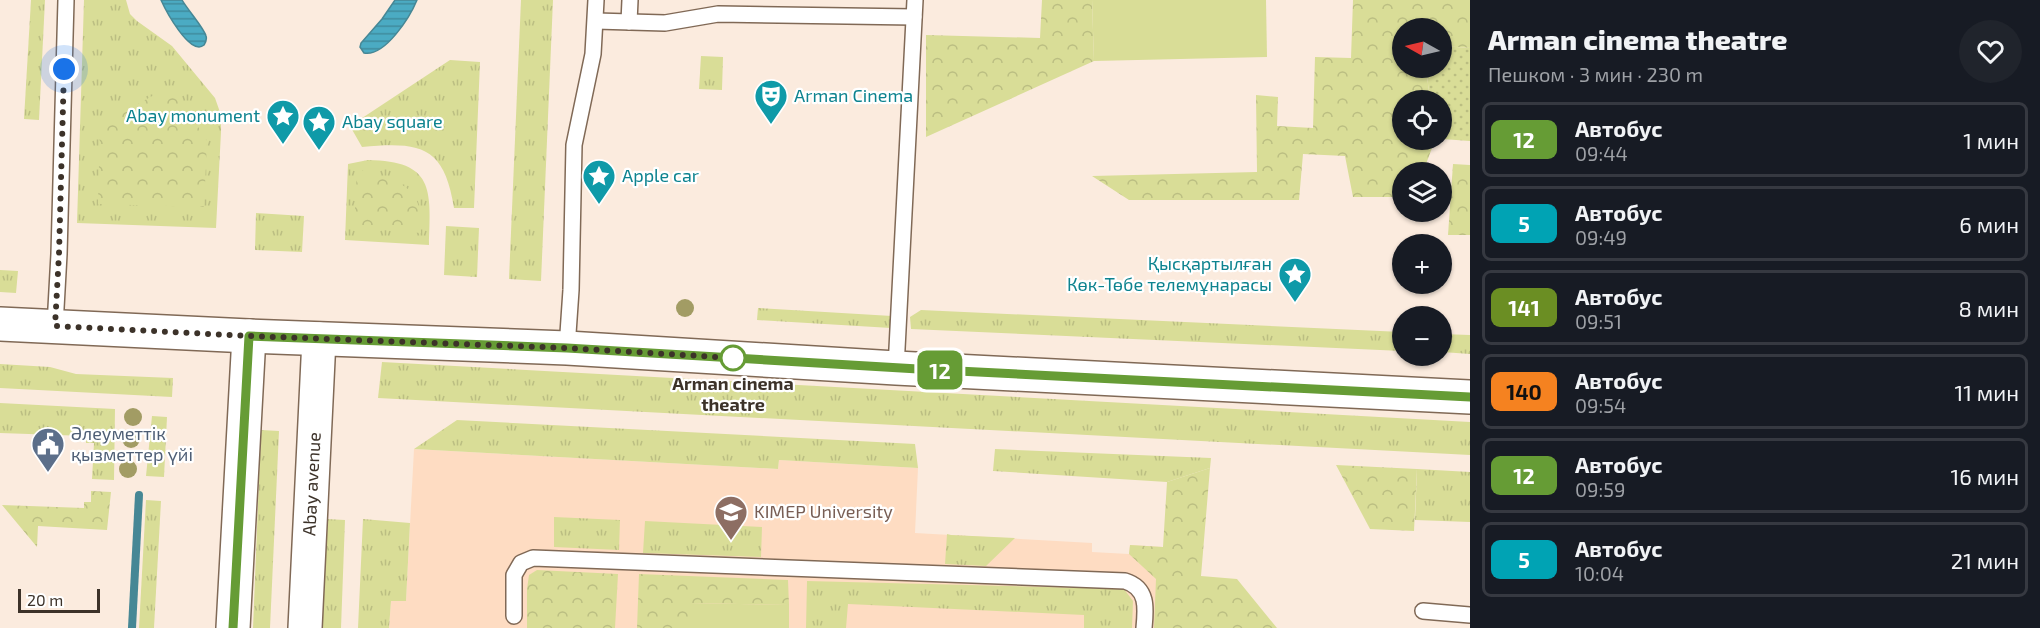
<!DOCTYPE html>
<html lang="ru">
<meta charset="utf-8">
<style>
:root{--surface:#171b24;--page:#20242c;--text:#f1f3f6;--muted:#9ea1a6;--line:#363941}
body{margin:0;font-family:"Exo 2",sans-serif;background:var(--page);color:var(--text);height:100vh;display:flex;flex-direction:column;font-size:22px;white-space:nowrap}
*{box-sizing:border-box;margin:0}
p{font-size:20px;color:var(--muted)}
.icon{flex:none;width:33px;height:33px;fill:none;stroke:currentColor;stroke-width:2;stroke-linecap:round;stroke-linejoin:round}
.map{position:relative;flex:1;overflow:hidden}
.sheet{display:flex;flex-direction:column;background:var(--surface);width:570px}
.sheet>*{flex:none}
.badge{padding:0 12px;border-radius:9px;font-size:21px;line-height:39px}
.needle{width:39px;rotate:278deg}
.tools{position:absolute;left:1392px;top:18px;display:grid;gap:12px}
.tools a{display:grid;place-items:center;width:60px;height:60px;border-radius:50%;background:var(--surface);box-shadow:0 2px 4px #0004;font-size:30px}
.scale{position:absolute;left:18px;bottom:15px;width:82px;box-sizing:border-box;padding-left:6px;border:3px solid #3c3229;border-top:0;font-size:16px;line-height:21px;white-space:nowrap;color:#3c3229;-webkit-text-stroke:4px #fff;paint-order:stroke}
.you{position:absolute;width:30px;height:30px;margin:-15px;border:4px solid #fff;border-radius:50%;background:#1a73e8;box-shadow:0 0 0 9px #1a73e833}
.map>.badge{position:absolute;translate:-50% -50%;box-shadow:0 0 0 3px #fff}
.round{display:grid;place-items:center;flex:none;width:63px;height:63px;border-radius:32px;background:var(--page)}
.headline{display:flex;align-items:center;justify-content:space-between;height:102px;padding:0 18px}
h1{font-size:28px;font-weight:800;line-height:45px}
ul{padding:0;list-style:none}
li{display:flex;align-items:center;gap:18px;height:75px;margin:0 12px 9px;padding:0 6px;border:3px solid var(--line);border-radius:9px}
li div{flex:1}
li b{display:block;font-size:22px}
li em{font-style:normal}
li .badge{min-width:66px;font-weight:700;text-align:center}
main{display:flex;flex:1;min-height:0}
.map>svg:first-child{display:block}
.built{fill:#fedcc2}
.grass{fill:url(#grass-tufts)}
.forest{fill:url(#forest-crowns)}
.park{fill:url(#park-dots)}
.pitch{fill:#d9dd97}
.water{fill:url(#water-rules);stroke:#468795;stroke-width:1.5}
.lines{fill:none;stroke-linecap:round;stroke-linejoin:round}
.stream{stroke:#468795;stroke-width:8}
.lane-casing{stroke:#806956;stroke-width:18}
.secondary-casing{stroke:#806956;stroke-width:36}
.lane{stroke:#fff;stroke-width:15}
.secondary{stroke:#fff;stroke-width:33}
.tree{fill:#a29c64}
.line-casing{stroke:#fff;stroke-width:14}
.line{stroke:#669c35;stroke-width:9}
.walk{stroke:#3c3229;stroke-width:6;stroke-dasharray:0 10.8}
.stop-dot{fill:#fff;stroke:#669c35;stroke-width:3}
.labels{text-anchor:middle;stroke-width:4.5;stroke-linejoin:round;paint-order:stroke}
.culture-label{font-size:18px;fill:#0d838f;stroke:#fff;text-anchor:start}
.stop-label{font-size:18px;font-weight:bold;fill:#3c3229;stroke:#fff}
.service-label{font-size:18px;fill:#4e5e75;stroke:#fff;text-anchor:start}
.street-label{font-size:18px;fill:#3c3229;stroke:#fff}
.education-label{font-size:18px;fill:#785e54;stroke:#fff;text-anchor:start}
</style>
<main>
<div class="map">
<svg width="1470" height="628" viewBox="0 0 1470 628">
<defs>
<pattern id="grass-tufts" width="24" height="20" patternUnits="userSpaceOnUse" patternTransform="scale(1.5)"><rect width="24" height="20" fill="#d9dd97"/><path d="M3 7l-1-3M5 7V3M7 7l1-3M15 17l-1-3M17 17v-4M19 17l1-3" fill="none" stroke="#bbbe82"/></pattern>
<pattern id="forest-crowns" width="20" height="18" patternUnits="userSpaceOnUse" patternTransform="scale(1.5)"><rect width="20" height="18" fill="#d9dd97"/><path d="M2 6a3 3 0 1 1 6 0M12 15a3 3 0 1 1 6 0" fill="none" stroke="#bbbe82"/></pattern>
<pattern id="park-dots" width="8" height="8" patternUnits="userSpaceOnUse" patternTransform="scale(1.5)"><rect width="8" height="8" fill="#d9dd97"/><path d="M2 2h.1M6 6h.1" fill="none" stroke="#bbbe82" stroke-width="1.8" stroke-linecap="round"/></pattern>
<pattern id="water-rules" width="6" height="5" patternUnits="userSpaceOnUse" patternTransform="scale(1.5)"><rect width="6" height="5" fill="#4babc3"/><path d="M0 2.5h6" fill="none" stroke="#408c9e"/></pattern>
</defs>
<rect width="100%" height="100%" fill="#fbebde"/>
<polygon class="built" points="414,449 778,469 779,460 918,468 915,533 1092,543 1092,552 1129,554 1130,545 1163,547 1171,628 389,628 391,601 406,601"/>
<g class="grass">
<polygon points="31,0 45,0 39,120 24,119"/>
<polygon points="84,0 126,0 130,14 137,21 172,46 215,98 221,115 221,132 216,228 77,223"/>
<polygon points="521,0 553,0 541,281 509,279"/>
<polygon points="701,56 723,57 722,90 699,89"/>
<path d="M 450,60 L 480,62 L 474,208 L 454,208 C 444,145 420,142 362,147 L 350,126 Z"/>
<path d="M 368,160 C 434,161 431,189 429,245 L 345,240 L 348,164 Z"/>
<polygon points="256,213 304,216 302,252 255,250"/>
<polygon points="446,226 479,228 477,277 444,275"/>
<polygon points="0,270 18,271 16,293 0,292"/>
<polygon points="758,308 892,316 891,328 757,320"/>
<polygon points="921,310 1402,332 1402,351 911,329 910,317"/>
<polygon points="1442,334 1470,335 1470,354 1442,352"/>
<polygon points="382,362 1470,422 1470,455 378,398"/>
<polygon points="0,364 50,367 76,374 173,378 172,397 0,388"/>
<polygon points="0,403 115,409 114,480 92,479 94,443 86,443 86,436 0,433"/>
<polygon points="152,416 167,417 164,477 146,476"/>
<polygon points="457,420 915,444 918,468 779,460 778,469 414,449"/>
<polygon points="261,430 279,431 270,628 253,628"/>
<polygon points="995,449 1211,458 1210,468 1167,482 993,471"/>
<polygon points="1417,469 1470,472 1470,522 1415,520"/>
<polygon points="146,500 161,501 154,628 139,628"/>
<polygon points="554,517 620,520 619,550 554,547"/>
<polygon points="326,519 345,520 341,628 320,628"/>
<polygon points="363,519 410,523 406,601 391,601 389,628 358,628"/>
<polygon points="645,521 762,527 761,557 643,553"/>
<polygon points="947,534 951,535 1015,538 986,566 945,564"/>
<polygon points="807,581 1124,589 1133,601 1132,628 1084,628 1084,615 848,604 846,628 806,628"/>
</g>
<g class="forest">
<polygon points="1042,0 1092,0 1094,61 926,137 926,35 1040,38"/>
<polygon points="1353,0 1470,0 1470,48 1442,46 1442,28 1402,28 1402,68 1426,68 1430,100 1402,100 1402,140 1435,140 1423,172 1402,172 1402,197 1353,197 1345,156 1303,154 1299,200 1129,200 1092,176 1257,172 1256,95 1278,97 1277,126 1313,128 1315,57 1351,58"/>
<polygon points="172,85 207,141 204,207 98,204 100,125"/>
<polygon points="1453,164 1470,165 1470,235 1448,235"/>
<path d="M 357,169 C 378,176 411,180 418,204 C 421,213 420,224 421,233 L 354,228 Z"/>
<polygon points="1336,465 1417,469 1414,531 1370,529"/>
<polygon points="1210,468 1201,576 1237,579 1277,628 1154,628 1156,579 1129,554 1130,545 1163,547 1167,482"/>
<polygon points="91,491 111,492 107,530 38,526 37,547 2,505 84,508 84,502 91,502"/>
<polygon points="537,570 618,574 615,628 527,628 527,589 529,575"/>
<polygon points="639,574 788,580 789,605 690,603 689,628 637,628"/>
</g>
<polygon class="park" points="1442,46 1470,48 1470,141 1442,139 1442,100 1430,100 1426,68 1442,68"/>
<g class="pitch">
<polygon points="1092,0 1266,0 1267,57 1094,61"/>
<polygon points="689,603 789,605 789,628 689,628"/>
</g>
<g class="water">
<path d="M 161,0 L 182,0 C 187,9 204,28 206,36 C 207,39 206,42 204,45 C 190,57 165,9 161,0 Z"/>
<path d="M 395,0 L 417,0 C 410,17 385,57 364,53 L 360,47 L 361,43 L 382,19 Z"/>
</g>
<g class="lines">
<polyline class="stream" points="132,628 139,495"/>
<defs>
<g id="lane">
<polyline points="596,21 665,23 718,14 914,17"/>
<polyline points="629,22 630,0"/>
<polyline points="55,326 59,254 66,0"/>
<polyline points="567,348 571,290 574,145 593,54 596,0"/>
<polyline points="896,368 915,0"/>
<polyline points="1423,611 1470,615"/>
<path d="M 514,616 L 514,575 L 521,563 L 533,558 L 1125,581 C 1148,588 1146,608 1144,628"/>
</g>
<g id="secondary">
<polyline points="0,324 249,336 567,348 896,368 1470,397"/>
<polyline points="233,628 249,336"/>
<polyline points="305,628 319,339"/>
</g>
</defs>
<use href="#lane" class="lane-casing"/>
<use href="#secondary" class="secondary-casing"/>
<use href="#lane" class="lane"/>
<use href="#secondary" class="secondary"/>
</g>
<g class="tree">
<circle cx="685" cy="308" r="9"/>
<circle cx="133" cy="417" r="9"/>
<circle cx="131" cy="439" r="9"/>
<circle cx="128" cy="469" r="9"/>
</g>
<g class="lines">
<defs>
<polyline id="line" points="233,628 249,336 567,348 918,369 1470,397"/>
</defs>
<use href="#line" class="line-casing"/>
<use href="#line" class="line"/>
<polyline class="walk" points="64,69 59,254 55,326 249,336 567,348 733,358"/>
</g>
<defs>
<symbol id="theatre-pin" viewBox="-11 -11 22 30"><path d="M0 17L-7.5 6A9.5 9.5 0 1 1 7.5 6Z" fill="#0f9aa8" stroke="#fff"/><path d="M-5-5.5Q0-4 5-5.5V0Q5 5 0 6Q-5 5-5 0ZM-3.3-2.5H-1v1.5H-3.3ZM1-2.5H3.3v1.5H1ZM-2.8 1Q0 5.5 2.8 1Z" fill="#fff"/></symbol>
<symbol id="sight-pin" viewBox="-11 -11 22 30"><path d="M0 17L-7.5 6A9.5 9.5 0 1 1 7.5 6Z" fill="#0f9aa8" stroke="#fff"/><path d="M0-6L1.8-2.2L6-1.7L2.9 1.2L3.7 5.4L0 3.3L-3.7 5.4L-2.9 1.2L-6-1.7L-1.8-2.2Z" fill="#fff"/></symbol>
<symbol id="civic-pin" viewBox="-11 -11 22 30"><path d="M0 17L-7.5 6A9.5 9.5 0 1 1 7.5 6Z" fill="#5c6f8a" stroke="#fff"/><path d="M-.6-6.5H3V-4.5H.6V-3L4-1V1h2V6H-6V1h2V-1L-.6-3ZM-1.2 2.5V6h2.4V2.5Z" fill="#fff"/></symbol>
<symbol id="university-pin" viewBox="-11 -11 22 30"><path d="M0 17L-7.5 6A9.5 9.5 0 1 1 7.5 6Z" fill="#8d6e63" stroke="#fff"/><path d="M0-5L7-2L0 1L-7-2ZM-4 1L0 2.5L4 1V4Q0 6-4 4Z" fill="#fff"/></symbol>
</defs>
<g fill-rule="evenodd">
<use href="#theatre-pin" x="752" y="77" width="38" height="52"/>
<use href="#sight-pin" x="264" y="97" width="38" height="52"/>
<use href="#sight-pin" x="300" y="103" width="38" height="52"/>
<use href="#sight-pin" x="580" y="157" width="38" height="52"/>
<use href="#sight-pin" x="1276" y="255" width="38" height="52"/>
<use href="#civic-pin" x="29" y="425" width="38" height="52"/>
<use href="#university-pin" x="712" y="493" width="38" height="52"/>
</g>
<circle class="stop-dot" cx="733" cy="358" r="12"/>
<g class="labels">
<g class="culture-label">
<text x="794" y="102">Arman Cinema</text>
<text x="260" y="122" text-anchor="end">Abay monument</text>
<text x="342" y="128">Abay square</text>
<text x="622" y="182">Apple car</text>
<text x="1272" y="270" text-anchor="end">Қысқартылған<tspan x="1272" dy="21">Көк-Төбе телемұнарасы</tspan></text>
</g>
<g class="stop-label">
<text x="733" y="390">Arman cinema<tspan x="733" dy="21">theatre</tspan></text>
</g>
<g class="service-label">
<text x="71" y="440">Әлеуметтік<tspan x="71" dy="21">қызметтер үйі</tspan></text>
</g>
<g class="street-label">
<text transform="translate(312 484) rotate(-87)" y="6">Abay avenue</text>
</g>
<g class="education-label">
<text x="754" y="518">KIMEP University</text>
</g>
</g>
</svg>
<div class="tools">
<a><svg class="needle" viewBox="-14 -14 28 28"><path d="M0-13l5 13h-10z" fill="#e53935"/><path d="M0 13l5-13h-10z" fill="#9ea1a6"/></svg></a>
<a><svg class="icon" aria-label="locate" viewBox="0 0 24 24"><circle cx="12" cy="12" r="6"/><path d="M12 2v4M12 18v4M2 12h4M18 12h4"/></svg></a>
<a><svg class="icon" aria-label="layers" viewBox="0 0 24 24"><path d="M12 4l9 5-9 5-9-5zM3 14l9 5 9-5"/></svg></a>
<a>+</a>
<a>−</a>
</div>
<div class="scale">20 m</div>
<div class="you" style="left:64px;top:69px"></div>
<b class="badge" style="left:940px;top:370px;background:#669c35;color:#fff">12</b>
</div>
<section class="sheet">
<div class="headline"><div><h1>Arman cinema theatre</h1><p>Пешком · 3 мин · 230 m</p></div><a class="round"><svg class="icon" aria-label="heart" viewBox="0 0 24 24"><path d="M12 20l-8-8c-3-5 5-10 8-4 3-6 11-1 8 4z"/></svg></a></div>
<ul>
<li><span class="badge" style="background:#669c35;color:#fff">12</span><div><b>Автобус</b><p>09:44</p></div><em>1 мин</em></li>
<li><span class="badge" style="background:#00a3b4;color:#fff">5</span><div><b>Автобус</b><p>09:49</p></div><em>6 мин</em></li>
<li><span class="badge" style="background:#6b8e23;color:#fff">141</span><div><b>Автобус</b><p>09:51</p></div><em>8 мин</em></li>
<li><span class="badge" style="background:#f58220;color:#111">140</span><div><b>Автобус</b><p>09:54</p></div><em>11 мин</em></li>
<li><span class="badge" style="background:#669c35;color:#fff">12</span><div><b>Автобус</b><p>09:59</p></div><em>16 мин</em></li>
<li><span class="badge" style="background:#00a3b4;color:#fff">5</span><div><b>Автобус</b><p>10:04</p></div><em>21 мин</em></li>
</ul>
</section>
</main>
